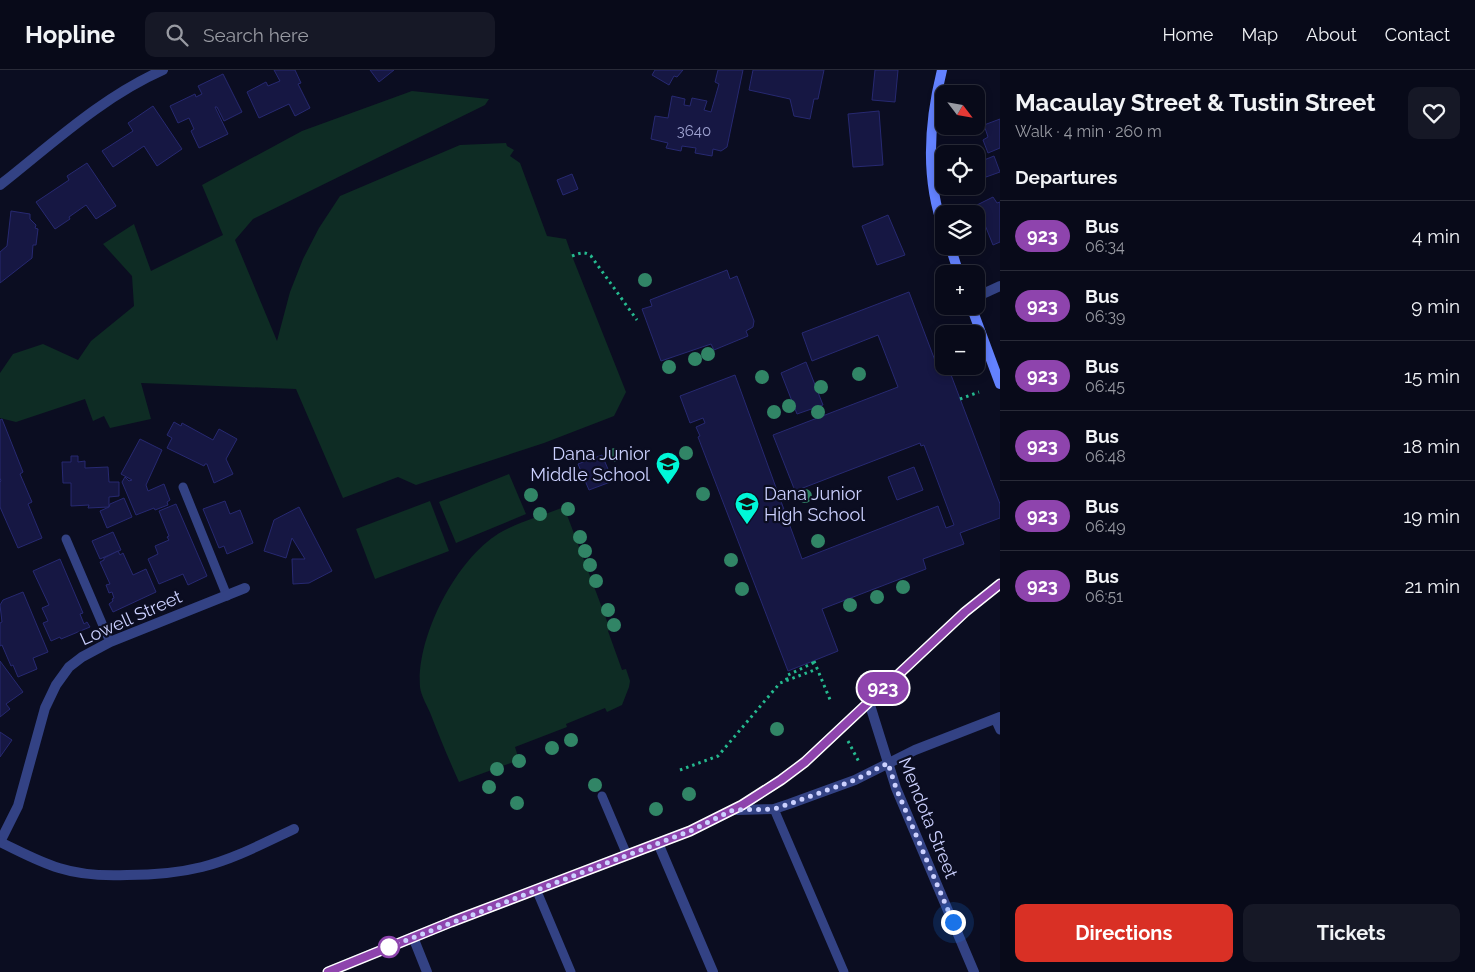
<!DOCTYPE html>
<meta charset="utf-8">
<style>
:root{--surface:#080a19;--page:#161826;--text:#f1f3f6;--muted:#989aa2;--line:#292b38;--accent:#d93025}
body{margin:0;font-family:Raleway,sans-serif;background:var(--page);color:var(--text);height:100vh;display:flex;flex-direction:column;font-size:19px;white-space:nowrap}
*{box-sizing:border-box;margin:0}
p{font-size:16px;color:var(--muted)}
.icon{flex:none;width:28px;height:28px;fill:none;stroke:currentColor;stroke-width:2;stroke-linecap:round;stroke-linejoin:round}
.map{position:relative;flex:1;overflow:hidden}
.side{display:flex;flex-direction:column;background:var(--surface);width:475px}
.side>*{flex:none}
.badge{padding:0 10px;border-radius:16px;font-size:18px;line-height:32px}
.needle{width:32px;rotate:121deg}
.fabs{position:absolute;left:935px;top:15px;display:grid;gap:10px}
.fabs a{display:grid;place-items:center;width:50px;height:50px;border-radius:10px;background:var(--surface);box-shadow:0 2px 8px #0003,0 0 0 1px var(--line);font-size:25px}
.you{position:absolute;width:25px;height:25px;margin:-12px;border:4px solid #fff;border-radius:50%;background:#1a73e8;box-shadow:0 0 0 8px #1a73e833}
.map>.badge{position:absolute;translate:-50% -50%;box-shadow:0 0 0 2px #fff}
h2{padding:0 15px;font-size:19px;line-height:45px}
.round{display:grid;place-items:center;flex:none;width:52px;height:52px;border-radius:10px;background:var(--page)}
.headline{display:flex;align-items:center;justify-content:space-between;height:85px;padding:0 15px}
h1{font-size:24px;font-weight:700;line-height:38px}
.cta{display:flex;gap:10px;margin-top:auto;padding:10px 15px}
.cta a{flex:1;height:58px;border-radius:10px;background:var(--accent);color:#fff;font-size:20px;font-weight:700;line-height:58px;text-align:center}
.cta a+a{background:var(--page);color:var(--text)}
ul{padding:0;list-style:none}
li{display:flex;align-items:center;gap:15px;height:70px;padding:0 15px;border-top:1px solid var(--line)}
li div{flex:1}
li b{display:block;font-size:19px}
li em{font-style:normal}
li .badge{min-width:55px;font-weight:700;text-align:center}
header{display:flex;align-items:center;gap:30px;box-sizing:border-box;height:70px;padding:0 25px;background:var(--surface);border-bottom:1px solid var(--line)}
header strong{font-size:24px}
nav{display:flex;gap:28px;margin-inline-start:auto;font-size:18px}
.search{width:350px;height:45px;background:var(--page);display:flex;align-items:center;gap:12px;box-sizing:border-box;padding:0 18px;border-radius:10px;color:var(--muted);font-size:19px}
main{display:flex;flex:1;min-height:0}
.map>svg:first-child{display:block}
.green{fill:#0e2c24}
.building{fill:#161743;stroke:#272971}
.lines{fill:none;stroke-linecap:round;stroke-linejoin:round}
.path{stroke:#25b98f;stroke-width:3;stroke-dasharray:2.5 4;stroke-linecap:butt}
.service{stroke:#334284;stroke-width:9}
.minor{stroke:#334284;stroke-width:10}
.tertiary{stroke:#334284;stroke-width:10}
.secondary{stroke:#6382ff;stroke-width:10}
.tree{fill:#318566}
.line-casing{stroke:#fff;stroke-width:11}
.line{stroke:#8e44ad;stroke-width:8}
.walk{stroke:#ccd1ff;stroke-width:5;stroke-dasharray:0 9}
.stop-dot{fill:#fff;stroke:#8e44ad;stroke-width:2.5}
.labels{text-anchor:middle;stroke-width:4.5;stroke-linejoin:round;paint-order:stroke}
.number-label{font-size:15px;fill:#9ea2d0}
.poi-label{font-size:18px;fill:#ccd1ff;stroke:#0b0d21;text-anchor:end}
.street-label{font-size:18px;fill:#ccd1ff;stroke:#0b0d21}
</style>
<header>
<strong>Hopline</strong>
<div class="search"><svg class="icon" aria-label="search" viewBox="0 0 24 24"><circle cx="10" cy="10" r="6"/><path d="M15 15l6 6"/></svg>Search here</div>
<nav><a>Home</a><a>Map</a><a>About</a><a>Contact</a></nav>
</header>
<main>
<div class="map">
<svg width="1000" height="902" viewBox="0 0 1000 902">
<rect width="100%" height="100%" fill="#0b0d21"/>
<g class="green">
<polygon points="412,21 489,29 485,35 253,149 235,170 277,271 290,222 303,189 319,158 340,126 460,75 506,73 507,76 514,80 510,86 520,93 547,166 566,169 572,186 626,322 614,346 544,373 416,415 398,407 343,428 296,319 141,313 151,349 110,358 104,346 93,351 85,329 16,352 0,348 0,303 13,284 43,274 78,290 91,271 134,236 132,206 103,174 134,154 151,201 223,165 202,115 302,61"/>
<polygon points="509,404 526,444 456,473 439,432"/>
<polygon points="430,431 449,481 375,509 356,459"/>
<path d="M 564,437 L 610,559 L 608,561 L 622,600 L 626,599 L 630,611 L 629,617 L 622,635 L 607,642 L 605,638 L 566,654 L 567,657 L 515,677 L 519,690 L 459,712 C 449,690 440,668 431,645 C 428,637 421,626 420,617 C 416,566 458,485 503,461 C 522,451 544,445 564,437 Z"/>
</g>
<g class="building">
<polygon points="274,0 295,0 301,13 298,14 310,38 295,46 289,34 259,48 247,22 266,12 268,16 280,11"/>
<polygon points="370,0 394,0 379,12"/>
<polygon points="655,0 683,0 677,7 674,6 669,15 652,5"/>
<polygon points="718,0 743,0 727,77 721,81 713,79 712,86 695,83 696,78 682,76 681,81 666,78 668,73 651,69 655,46 668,48 672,26 685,29 684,35 690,36 692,28 707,31 704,40 711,42 719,14 715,12"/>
<polygon points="753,0 824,0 818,29 814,29 810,49 794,46 790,29 749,20"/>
<polygon points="875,0 898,0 895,32 872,30"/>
<polygon points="223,4 242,42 224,51 217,37 215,37 228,64 199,78 191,61 194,59 189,48 178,53 170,36 195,24 196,27 202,24 198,16"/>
<polygon points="153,36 182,79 157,96 144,76 113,97 102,81 133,61 128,53"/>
<polygon points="879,41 883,95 853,97 848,44"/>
<polygon points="1000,49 1000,78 988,83 983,70 988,67 984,55"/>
<polygon points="994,86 1000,102 986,107 979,92"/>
<polygon points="87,93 116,136 96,149 86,135 69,147 70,149 55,159 36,132 69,110 67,106"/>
<polygon points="572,104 578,119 563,125 557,110"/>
<polygon points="993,127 997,133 1000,132 1000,172 993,175 977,135"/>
<polygon points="11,141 30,144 30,149 36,155 35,158 38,159 36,175 33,175 32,188 0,213 0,182 7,176"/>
<polygon points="888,145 905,185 877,195 862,156"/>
<polygon points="727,200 730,209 737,206 754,251 753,257 746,261 748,266 714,280 711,274 661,291 642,239 652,236 650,230"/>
<polygon points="909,222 939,301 948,297 1000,434 1000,448 960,463 964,474 923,489 926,499 822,539 838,581 788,601 698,367 700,366 696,357 705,353 703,348 690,353 680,326 735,305 802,489 938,436 946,458 954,455 924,375 921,376 920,373 795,421 773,365 898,317 878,265 812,291 802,263"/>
<polygon points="806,292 823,335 797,344 781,303"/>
<polygon points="2,349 23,402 20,404 32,432 28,434 42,468 18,478 0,437 0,412 1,411 0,408 0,350"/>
<polygon points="174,352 181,356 182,353 213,370 219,359 237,369 226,389 233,404 214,413 207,394 205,394 204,396 167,378 172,368 167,365"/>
<polygon points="140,369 162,380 146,415 148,421 164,414 170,430 167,432 168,435 155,440 154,438 136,445 122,412 125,407 129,411 132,410 121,404"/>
<polygon points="602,385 613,411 589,420 578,394"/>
<polygon points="71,386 78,386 78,392 85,391 85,398 108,397 109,412 119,412 119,426 109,427 109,437 88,438 89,435 71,436 71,413 63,413 62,392 71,392"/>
<polygon points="914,397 923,420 897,430 888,407"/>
<polygon points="124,428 132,447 107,458 100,441 109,437 110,434"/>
<polygon points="225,431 230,444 240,440 253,473 227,484 224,476 219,478 203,439"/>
<polygon points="176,434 207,506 188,515 183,504 159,514 148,489 158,484 155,476 169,470 167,467 169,466 159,441"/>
<polygon points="299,437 332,501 309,513 293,514 292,489 305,489 292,468 286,488 264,481 274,450"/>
<polygon points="113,462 121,480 100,489 92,471"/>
<polygon points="118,481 120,485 123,483 133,505 146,499 156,522 113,542 109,534 113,531 112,529 114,528 112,522 109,523 106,515 110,514 100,492 104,490 104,488"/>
<polygon points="60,489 83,543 80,544 84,554 87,552 90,557 61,569 60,567 51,571 43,553 48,551 42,538 49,535 33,501"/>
<polygon points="23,522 48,582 33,588 37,599 18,607 13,595 11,596 2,575 0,576 0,553 2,552 0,535 3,530"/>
<polygon points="0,591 23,622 6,634 10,639 0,647"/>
<polygon points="0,662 12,670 0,687"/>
</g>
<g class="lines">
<g class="path">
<path d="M 572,186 C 580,183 584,181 591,186 L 637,250"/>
<polyline points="960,329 979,322"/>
<polyline points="814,591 831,632"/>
<polyline points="787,610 786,606 815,592"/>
<polyline points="848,671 860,694"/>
<polyline points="680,700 718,686 780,613 817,599"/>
</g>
<g class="service">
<polyline points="183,417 227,526"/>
<polyline points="66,469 110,572"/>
<polyline points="995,649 1000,660"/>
<polyline points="602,726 627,785"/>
<polyline points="774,739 844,902"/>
<polyline points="536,819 571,902"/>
</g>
<g class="minor">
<path d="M 0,115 C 52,74 102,27 163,0"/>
<polyline points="976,227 1000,216"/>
<polyline points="869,632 896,718 974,902"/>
<polyline points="0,772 18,736 45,638 56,615 69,597 82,587 110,572 245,518"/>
<path d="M 0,772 C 19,781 39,792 59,798 C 81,805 105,806 127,805 C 152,805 178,803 202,797 C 234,789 264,773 294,759"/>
<polyline points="658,773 713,902"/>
<polyline points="413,867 427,902"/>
</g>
<g class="tertiary">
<polyline points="737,740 774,739 789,734 855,710 915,680 1000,647"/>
<polyline points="328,902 451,852 690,761 743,735 781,710 805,692 965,542 1000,514"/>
</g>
<g class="secondary">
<path d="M 942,0 C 929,52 925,109 944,160"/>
<polyline points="950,176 959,204"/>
<polyline points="971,236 1000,314"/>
</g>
</g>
<g class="tree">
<circle cx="645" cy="210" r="7"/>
<circle cx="708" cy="284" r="7"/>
<circle cx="695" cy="289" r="7"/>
<circle cx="669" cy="297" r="7"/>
<circle cx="859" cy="304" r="7"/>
<circle cx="762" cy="307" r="7"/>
<circle cx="821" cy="317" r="7"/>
<circle cx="789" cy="336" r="7"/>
<circle cx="774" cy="342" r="7"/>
<circle cx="818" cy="342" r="7"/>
<circle cx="686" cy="383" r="7"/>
<circle cx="615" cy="385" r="7"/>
<circle cx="703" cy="424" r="7"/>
<circle cx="531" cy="425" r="7"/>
<circle cx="805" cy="426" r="7"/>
<circle cx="568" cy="439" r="7"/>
<circle cx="540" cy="444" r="7"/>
<circle cx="580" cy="467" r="7"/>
<circle cx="818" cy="471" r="7"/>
<circle cx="585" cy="481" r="7"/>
<circle cx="731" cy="490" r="7"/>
<circle cx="590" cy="495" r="7"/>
<circle cx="596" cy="511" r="7"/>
<circle cx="903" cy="517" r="7"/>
<circle cx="742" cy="519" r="7"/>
<circle cx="877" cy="527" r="7"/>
<circle cx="850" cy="535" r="7"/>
<circle cx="608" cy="540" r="7"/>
<circle cx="614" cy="555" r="7"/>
<circle cx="777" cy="659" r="7"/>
<circle cx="571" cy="670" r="7"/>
<circle cx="552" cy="678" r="7"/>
<circle cx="519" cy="691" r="7"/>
<circle cx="497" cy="699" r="7"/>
<circle cx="595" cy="715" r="7"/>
<circle cx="489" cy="717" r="7"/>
<circle cx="689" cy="724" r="7"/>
<circle cx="517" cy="733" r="7"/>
<circle cx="656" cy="739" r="7"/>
</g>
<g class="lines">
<defs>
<polyline id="line" points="328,902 451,852 690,761 742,735 781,710 805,692 965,542 1000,514"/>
</defs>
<use href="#line" class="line-casing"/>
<use href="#line" class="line"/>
<polyline class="walk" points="389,877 690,761 733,740 774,739 789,734 855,710 888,693 896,718 953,852"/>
</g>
<defs>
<symbol id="school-pin" viewBox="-11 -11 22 30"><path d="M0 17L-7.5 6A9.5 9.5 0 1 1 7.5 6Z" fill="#00f7d8" stroke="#0b0d21"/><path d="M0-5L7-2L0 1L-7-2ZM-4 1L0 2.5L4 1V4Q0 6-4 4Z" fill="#111"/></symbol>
</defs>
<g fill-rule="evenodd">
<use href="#school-pin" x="654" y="380" width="28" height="38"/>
<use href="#school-pin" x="733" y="420" width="28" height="38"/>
</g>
<circle class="stop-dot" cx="389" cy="877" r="10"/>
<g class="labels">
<g class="number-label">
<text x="694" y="66">3640</text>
</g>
<g class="poi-label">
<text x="650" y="390">Dana Junior<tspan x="650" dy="21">Middle School</tspan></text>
<text x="764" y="430" text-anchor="start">Dana Junior<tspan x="764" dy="21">High School</tspan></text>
</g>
<g class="street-label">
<text transform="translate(131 548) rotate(-24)" y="6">Lowell Street</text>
<text transform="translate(928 748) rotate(68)" y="6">Mendota Street</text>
</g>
</g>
</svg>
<div class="fabs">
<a><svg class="needle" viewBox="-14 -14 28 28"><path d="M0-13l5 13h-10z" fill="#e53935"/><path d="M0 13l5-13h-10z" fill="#989aa2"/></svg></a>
<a><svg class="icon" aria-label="locate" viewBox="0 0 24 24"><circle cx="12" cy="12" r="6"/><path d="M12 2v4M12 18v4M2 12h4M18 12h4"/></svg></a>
<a><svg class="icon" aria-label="layers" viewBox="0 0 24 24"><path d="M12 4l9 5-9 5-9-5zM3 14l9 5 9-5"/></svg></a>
<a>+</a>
<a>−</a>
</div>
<div class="you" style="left:953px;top:852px"></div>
<b class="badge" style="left:883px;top:618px;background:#8e44ad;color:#fff">923</b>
</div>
<section class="side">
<div class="headline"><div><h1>Macaulay Street &amp; Tustin Street</h1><p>Walk · 4 min · 260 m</p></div><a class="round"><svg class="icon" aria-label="heart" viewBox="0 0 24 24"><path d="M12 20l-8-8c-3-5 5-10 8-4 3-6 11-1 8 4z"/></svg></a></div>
<h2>Departures</h2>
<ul>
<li><span class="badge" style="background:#8e44ad;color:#fff">923</span><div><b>Bus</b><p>06:34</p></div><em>4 min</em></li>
<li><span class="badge" style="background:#8e44ad;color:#fff">923</span><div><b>Bus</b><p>06:39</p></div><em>9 min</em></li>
<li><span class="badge" style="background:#8e44ad;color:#fff">923</span><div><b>Bus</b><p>06:45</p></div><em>15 min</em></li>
<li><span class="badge" style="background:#8e44ad;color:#fff">923</span><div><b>Bus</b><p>06:48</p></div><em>18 min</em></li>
<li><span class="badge" style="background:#8e44ad;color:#fff">923</span><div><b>Bus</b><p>06:49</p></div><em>19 min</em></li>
<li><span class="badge" style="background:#8e44ad;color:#fff">923</span><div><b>Bus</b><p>06:51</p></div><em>21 min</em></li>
</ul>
<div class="cta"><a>Directions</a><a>Tickets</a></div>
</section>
</main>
